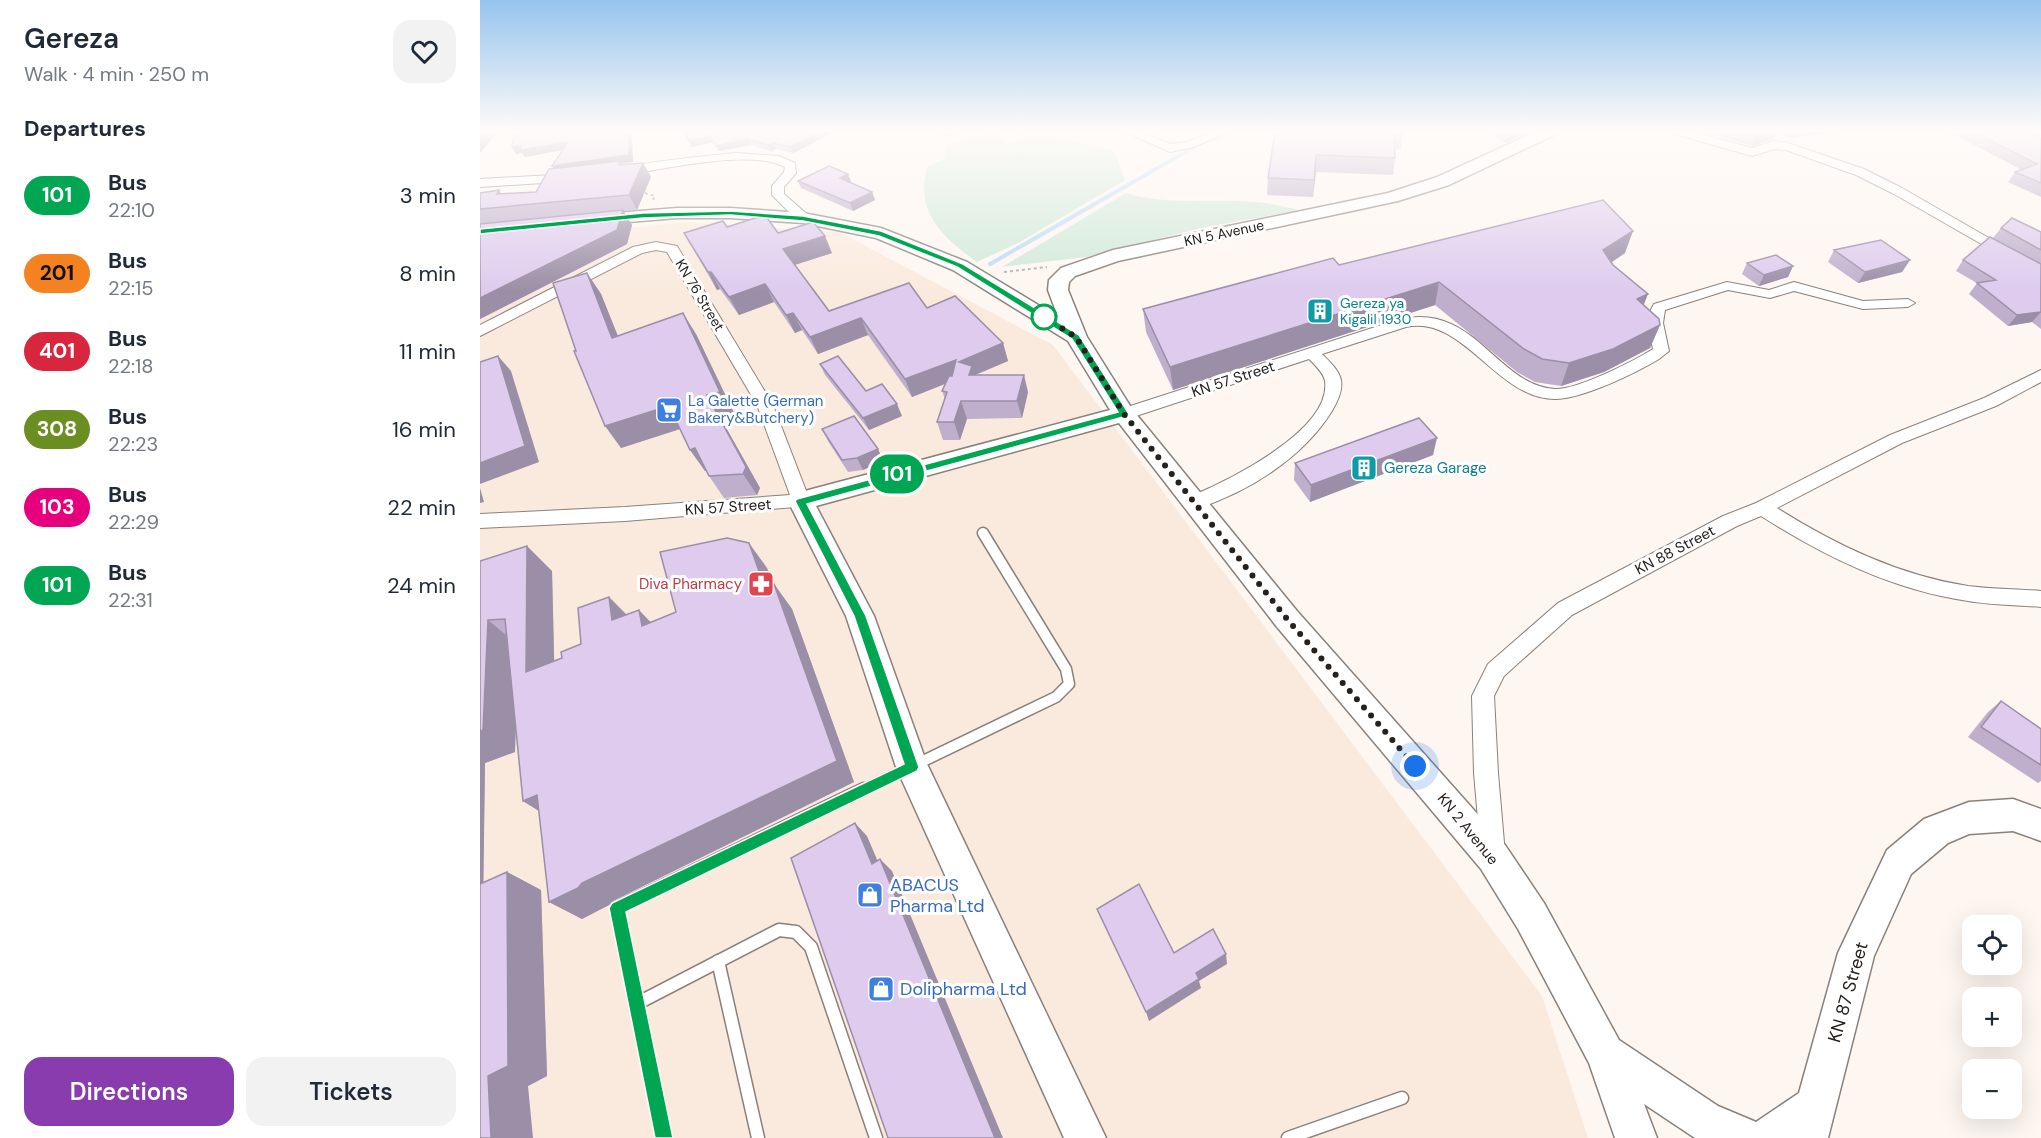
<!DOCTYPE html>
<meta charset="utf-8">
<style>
:root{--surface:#fff;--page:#f2f2f3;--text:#1f2937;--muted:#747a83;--accent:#883cad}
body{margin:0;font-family:"DM Sans",sans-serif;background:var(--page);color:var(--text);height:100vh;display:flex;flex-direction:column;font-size:22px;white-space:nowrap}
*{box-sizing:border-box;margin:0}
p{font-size:20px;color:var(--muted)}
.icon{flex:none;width:33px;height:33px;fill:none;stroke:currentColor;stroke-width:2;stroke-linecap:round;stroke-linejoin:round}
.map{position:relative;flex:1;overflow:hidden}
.panel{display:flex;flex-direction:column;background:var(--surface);width:480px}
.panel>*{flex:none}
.badge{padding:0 12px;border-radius:20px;font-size:21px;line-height:39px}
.fabs{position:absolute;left:1482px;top:915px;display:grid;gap:12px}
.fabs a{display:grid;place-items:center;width:60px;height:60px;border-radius:12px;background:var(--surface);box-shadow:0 6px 24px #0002;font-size:30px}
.you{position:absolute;width:30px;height:30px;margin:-15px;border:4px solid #fff;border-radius:50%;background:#1a73e8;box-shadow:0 0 0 9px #1a73e833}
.map>.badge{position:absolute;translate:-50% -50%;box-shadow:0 0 0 3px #fff}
h2{padding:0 24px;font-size:22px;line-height:54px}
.round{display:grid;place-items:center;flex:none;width:63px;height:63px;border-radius:18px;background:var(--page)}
.head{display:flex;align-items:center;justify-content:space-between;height:102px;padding:0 24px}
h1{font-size:28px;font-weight:600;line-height:45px}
.button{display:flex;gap:12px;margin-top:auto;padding:12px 24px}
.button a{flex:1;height:69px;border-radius:18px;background:var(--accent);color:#fff;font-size:24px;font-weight:600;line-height:69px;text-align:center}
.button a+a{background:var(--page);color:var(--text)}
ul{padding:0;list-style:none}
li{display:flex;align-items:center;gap:18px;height:78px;padding:0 24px}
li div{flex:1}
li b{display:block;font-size:22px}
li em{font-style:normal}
li .badge{min-width:66px;font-weight:700;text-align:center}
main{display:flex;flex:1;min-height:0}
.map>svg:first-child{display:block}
.built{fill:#faeade}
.green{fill:#d0e9d9}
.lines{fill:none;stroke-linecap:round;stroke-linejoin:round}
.stream{stroke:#bcdbf8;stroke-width:4}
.lane-far1-casing{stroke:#8a817b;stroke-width:13}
.lane-casing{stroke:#8a817b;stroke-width:15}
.street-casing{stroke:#8a817b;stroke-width:2}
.secondary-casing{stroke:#8a817b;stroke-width:3}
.path{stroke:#b7b0ac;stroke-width:2;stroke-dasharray:3 3;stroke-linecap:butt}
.lane-far1{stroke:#fff;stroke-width:10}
.lane{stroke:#fff;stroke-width:12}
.street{fill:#fff;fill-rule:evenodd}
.secondary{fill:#fff;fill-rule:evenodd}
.wall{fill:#bfafcd}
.shaded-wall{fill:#9b8ea7}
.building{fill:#decbee;stroke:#9b8ea7;stroke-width:1.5}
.line{fill:#00a651;stroke:#fff;stroke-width:1.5}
.walk{stroke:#25211f;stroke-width:6;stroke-dasharray:0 10.8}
.stop-dot{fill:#fff;stroke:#00a651;stroke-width:3}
.labels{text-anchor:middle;stroke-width:6;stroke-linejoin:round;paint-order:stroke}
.far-street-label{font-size:14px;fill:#25211f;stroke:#fff}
.far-culture-label{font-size:14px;fill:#0d838f;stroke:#fff;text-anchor:start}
.street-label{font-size:15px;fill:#25211f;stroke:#fff}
.shop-label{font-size:15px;fill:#366cbe;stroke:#fff;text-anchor:start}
.culture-label{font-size:15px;fill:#0d838f;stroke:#fff;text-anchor:start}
.health-label{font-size:15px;fill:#be3a42;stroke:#fff;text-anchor:end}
.near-shop-label{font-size:18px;fill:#366cbe;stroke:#fff;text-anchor:start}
.near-street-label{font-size:18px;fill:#25211f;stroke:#fff}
</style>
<main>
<section class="panel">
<div class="head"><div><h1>Gereza</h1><p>Walk · 4 min · 250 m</p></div><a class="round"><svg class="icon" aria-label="heart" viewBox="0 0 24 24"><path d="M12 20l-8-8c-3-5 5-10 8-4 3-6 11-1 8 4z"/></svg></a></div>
<h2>Departures</h2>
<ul>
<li><span class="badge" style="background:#00a651;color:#fff">101</span><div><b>Bus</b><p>22:10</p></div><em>3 min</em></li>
<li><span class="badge" style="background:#f58220;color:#111">201</span><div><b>Bus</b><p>22:15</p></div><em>8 min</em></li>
<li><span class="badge" style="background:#d7263d;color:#fff">401</span><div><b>Bus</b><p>22:18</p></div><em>11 min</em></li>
<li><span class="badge" style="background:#6b8e23;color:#fff">308</span><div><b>Bus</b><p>22:23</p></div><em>16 min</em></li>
<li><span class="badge" style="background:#e6007e;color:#fff">103</span><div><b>Bus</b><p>22:29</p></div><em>22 min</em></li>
<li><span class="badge" style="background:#00a651;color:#fff">101</span><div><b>Bus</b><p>22:31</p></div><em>24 min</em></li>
</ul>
<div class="button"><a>Directions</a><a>Tickets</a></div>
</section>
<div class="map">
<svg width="1561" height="1138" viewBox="0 0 1561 1138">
<rect width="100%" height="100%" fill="#fef6f1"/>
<polygon class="built" points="208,222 359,232 573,345 1062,996 1108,1138 0,1138 0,243"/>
<g class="green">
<path d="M 517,132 L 525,144 C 535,143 544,137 553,137 C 580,136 608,145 634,151 L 645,180 L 540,242 L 497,262 C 473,244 446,225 444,191 C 443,184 446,175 447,167 L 464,159 L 467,145 Z"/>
<path d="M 646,193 C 689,206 731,198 775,202 C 790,203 805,207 820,210 L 721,228 L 606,257 L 522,267 Z"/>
</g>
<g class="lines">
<polyline class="stream" points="510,264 723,142"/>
<defs>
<polyline id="lane-far1" points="381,791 576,697 589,684 586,669 503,533"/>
<g id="lane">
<polyline points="238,961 278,1138"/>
<polyline points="158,1003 299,930 316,932 331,947 396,1138"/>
<polyline points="184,1138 137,908 384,789"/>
<polyline points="808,1138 922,1098"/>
</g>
<g id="street">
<polygon points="459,132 474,132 468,135"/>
<polygon points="645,132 661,132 691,144 707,142 733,132 750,132 713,147 690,152"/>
<polygon points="1193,132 1212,132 1272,148 1294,141 1308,143 1384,169 1422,188 1561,268 1561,278 1414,194 1376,175 1306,150 1295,149 1272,156 1195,134"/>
<path d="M 256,153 L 299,156 L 315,163 L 316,173 L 304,187 L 304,194 L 328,215 L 330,218 L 328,221 L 318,221 L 292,195 L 292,186 L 304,172 L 305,167 C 269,148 181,170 140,176 L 134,172 C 144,163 237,155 256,153 Z"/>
<polygon points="90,174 96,178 94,181 0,187 0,179"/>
<polygon points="176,242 197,246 293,405 330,501 327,506 145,521 0,528 0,514 145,507 310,495 277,405 187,252 176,250 162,253 0,336 0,325 153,247"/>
<path d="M 1247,282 L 1289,290 L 1314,282 L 1383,301 L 1428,299 L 1435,303 L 1428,307 L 1383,309 L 1314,291 L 1290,298 L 1248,290 L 1185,310 L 1183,323 L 1189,351 L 1179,359 C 1156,373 1104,398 1077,399 C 1017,401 984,314 926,327 L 842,354 C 849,361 859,370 861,380 C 863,391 857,402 852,411 C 823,458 767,493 715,509 L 709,507 L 706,502 L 709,497 C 745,482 852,431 845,381 C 843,372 835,365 829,359 L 650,418 L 638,418 L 636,414 L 638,410 L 917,320 C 995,300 1015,385 1075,389 C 1097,390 1154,361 1173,349 C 1170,333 1164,319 1174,304 Z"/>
<path d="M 1561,370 L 1561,382 L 1516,406 L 1422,443 L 1297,508 C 1356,545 1418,575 1488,586 C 1512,589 1537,589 1561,591 L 1561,607 C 1537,605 1512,605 1488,601 C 1412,590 1344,556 1281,516 L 1257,526 L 1092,615 L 1024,676 L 1014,696 L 1018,773 L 1025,854 L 1022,863 L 1013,866 L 1004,863 L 1001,854 L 994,773 L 992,696 L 1008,664 L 1039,637 L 1078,603 L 1243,516 L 1276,503 L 1410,435 L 1504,398 Z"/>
</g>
<polygon id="secondary" points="1055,132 1076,132 1074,135 969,185 918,201 638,261 595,276 589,282 588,290 607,337 652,409 817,611 1025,845 1064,903 1139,1040 1238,1106 1276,1122 1319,1093 1358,953 1407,850 1444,819 1489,802 1533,799 1561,809 1561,841 1533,831 1489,834 1468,843 1431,874 1394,956 1348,1138 1215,1138 1164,1104 1177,1138 1135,1138 1109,1063 1038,929 1001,869 797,627 639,423 336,506 394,616 447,764 626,1138 584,1138 416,767 366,616 308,501 312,495 321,492 630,410 588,341 473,270 396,238 323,223 250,218 197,218 112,225 106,224 103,220 106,216 112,215 197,208 250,208 323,213 401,228 487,262 578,317 568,290 569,280 581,268 633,250 908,193 957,177"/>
</defs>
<use href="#lane-far1" class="lane-far1-casing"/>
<use href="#lane" class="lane-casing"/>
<use href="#street" class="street-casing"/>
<use href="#secondary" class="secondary-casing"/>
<g class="path">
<polyline points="165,193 175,196 173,200"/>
<polyline points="524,272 567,267"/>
</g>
<use href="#lane-far1" class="lane-far1"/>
<use href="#lane" class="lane"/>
<use href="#street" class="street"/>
<use href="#secondary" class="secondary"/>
</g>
<g class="wall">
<polygon points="35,132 150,132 152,137 153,162 142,163 142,165 163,163 171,177 157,210 143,211 152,225 147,244 0,319 0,193 19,190 22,194 56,192 74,169 82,150 45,157 42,153 36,154"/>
<polygon points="203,132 354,132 313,153 296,149 291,151 271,145 239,151 233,142 212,147"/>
<polygon points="795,132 923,132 921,150 915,149 915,158 913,175 836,172 833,197 787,195 788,178"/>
<polygon points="1011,132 1048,132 1025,143"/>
<polygon points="1222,132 1359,132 1307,138 1296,132 1293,139 1272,146"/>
<polygon points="1469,132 1547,132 1561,138 1561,197 1528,182 1535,172 1542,170"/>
<polygon points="1553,132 1561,132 1561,137"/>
<polygon points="368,174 371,182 370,183 392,192 395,200 373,211 321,188 318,181"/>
<polygon points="247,227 298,233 352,253 315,265 349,311 447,308 523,343 528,361 495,375 548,392 542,418 487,419 480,440 463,440 457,422 465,399 462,391 465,384 432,397 388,335 338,354 322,330 315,333 294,302 259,315 240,289 237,290 204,233"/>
<polygon points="1521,228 1561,232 1561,329 1552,322 1528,326 1489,294 1497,283 1476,271 1483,260 1525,245 1513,238"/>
<polygon points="1354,250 1430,260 1422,272 1378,283 1348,262"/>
<polygon points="1145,253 1131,262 1164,305 1180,325 1170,348 1124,372 1081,386 1055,382 1037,372 955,305 693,390 666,332 663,309 859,265"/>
<polygon points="1267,263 1313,266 1308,277 1279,286 1262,274"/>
<polygon points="107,273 121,294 138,336 216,334 254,413 240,417 280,488 277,495 244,498 229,476 226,470 225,471 200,429 141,448 96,351"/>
<polygon points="340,364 386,391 422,416 389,430 345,375"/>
<polygon points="342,429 398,449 403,461 383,470 368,472 348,441"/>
<polygon points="953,455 830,502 814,480 815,463"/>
<polygon points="0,561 72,571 74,660 82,658 101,644 129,597 146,615 170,622 196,612 287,568 293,585 294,584 312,609 374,782 133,901 129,905 102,919 69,902 59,811 43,801 36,728 35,752 5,763 3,882 27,872 61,890 67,1076 48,1086 0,1138"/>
<polygon points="1521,701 1561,729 1561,781 1558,783 1488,737 1508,712"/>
</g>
<g class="shaded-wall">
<polygon points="0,132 18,132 0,153"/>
<polygon points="149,132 150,132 152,137 153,162 142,163 149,175 76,172 72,166"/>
<polygon points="340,132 354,132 313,153 310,147"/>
<polygon points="1034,132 1048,132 1025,143 1027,135"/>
<polygon points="1288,132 1296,132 1293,139 1272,146 1276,136"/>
<polygon points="1310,132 1359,132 1307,138"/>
<polygon points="230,136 233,142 212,147 209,141"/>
<polygon points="268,139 271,145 239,151 236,146"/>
<polygon points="88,142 92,148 45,157 42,153 36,154 32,147"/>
<polygon points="293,143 296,149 291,151 288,145"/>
<polygon points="836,155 836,172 833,197 834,180"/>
<polygon points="163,163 171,177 157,210 149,195"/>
<polygon points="368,174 371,182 363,186 360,178"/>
<polygon points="392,192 395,200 373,211 370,203"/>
<polygon points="143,210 152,225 147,244 0,319 0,298"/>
<polygon points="1153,231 1145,253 1116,273 1123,250"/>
<polygon points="345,236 352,253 311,266 303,249"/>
<polygon points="1430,260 1422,272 1378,283 1385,272"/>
<polygon points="1313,266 1308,277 1279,286 1284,275"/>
<polygon points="228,272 231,272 240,289 237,290"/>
<polygon points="107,273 121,294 147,359 132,338"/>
<polygon points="959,282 955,305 693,390 690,367"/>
<polygon points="285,284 294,302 259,315 249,297"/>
<polygon points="1168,294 1159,317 1157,299"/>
<polygon points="1561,312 1552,322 1528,326 1537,315"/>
<polygon points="203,313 216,334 254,413 240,417 280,488 277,495 263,474 227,395"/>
<polygon points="313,313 322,330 315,333 306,315"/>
<polygon points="381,318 388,335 338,354 330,337"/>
<polygon points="1180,325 1170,348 1124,372 1081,386 1089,363"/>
<polygon points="523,343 528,361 495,375 495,393 479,362"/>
<polygon points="18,356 31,371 59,462 0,484 0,463"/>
<polygon points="476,360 482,377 432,397 425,379"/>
<polygon points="544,375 548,392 542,418 537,401"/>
<polygon points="481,401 487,419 480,440 474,422"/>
<polygon points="417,404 422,416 389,430 383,418"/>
<polygon points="189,406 203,428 141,448 125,426"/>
<polygon points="957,438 953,455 830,502 831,485"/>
<polygon points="215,448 230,469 225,471 210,450"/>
<polygon points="398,449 403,461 383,470 377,458"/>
<polygon points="0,488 4,502 0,503"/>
<polygon points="269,543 287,568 303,613 285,588"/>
<polygon points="47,546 72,571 75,695 46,672"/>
<polygon points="294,584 312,609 374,782 133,901 129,905 102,919 69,902"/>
<polygon points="129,597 153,621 132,620"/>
<polygon points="159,610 182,634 162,626"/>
<polygon points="8,620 37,644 35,752 5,763 3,916 0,915 0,731"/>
<polygon points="57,795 75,821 43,801"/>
<polygon points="375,823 387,836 404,876 392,864"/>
<polygon points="400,859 412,871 523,1138 515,1138"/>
<polygon points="27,872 61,890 67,1076 48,1086 53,1138 11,1138 8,1076"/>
<polygon points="746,954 747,964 719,981 721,988 669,1021 666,1012 716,973"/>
</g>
<g class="building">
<polygon points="35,132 149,132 149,155 72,166 88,142 40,150 41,146 32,147"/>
<polygon points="204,132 340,132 310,147 293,143 288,145 268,139 236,146 230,136 209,141"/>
<polygon points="795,132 923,132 923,134 914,133 915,158 836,155 834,180 788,178"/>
<polygon points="1023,132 1034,132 1027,135"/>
<polygon points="1262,132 1288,132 1276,136"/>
<polygon points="1494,132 1547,132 1561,138 1561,183 1535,172 1557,164"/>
<polygon points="140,161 139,165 163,163 149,195 0,209 0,193 19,190 17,194 56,192 69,169"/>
<polygon points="349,166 368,174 360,178 392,192 370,203 318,181"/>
<polygon points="1123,200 1153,231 1123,250 1133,265 1168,294 1157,299 1179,319 1180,325 1133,349 1089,363 1062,359 1044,349 959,282 690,367 663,309 853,258 859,265"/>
<polygon points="143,210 137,230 0,298 0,224"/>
<polygon points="285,215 298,233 333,222 345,236 303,249 349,311 429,283 447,308 475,296 523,343 479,362 492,366 489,375 544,375 537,401 481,401 474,422 457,422 467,392 462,391 469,376 472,376 476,360 425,379 381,318 330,337 313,313 306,315 285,284 249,297 231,272 228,272 204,233 243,221 247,227"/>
<polygon points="1532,218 1561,232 1561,250 1521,228"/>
<polygon points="1510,237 1561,264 1561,312 1537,315 1497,283 1516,280 1483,260"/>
<polygon points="1401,240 1430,260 1385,272 1354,250"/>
<polygon points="1296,255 1313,266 1284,275 1267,263"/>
<polygon points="107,273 132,338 203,313 240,392 227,395 266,467 263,474 229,476 215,448 210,450 189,406 125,426 94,351 96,351 73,283"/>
<polygon points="18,356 45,446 0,463 0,362"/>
<polygon points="358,356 386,391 402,384 417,404 383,418 340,364"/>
<polygon points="374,416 398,449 377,458 362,460 342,429"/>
<polygon points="939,418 957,438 831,485 815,463"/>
<polygon points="247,538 269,543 285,588 294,584 357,761 102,883 98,888 69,902 57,795 43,801 25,619 8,620 3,730 0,731 0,561 47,546 46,672 82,658 81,652 101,644 98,608 129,597 132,620 159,610 162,626 196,612 180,552"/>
<polygon points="1521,701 1561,729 1561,765 1501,727"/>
<polygon points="375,823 392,864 400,859 515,1138 408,1138 311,858"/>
<polygon points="27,872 28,1066 8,1076 11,1138 0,1138 0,884"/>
<polygon points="659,884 694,953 733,929 746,954 716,973 719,979 666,1012 617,909"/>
</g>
<linearGradient id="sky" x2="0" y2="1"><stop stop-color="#96c4ee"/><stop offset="0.45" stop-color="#fffbf9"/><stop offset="1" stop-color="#fffbf9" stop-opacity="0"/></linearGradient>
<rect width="1561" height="291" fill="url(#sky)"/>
<polygon class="line" points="250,211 323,216 401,231 483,264 599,335 649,414 647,416 327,504 386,616 439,767 437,771 146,912 193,1138 175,1138 129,908 132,903 424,764 374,616 315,501 317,499 638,412 592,339 477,267 399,236 323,221 250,215 163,218 0,234 0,229 163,213"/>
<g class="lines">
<polyline class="walk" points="564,317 596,337 644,414 807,619 935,766"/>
</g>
<defs>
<symbol id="building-square" viewBox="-11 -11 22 22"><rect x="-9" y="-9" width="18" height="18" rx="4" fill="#0f9aa8" stroke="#fff"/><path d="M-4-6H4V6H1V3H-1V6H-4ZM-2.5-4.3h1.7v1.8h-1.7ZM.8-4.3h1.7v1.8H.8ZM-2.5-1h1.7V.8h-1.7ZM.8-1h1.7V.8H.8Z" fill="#fff"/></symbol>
<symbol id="supermarket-square" viewBox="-11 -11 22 22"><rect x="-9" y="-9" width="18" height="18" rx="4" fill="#3f7fe0" stroke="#fff"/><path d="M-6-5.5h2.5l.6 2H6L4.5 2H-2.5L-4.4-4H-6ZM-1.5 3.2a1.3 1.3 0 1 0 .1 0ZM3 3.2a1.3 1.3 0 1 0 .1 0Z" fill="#fff"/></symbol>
<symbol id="pharmacy-square" viewBox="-11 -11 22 22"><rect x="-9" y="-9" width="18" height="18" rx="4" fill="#e0444e" stroke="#fff"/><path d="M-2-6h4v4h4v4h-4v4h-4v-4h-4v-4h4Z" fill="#fff"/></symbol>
<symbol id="shop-square" viewBox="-11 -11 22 22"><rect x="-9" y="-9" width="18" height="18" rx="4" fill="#3f7fe0" stroke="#fff"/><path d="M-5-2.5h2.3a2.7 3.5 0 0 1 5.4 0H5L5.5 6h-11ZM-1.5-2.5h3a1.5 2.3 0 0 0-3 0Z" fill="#fff"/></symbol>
</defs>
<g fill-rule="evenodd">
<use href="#building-square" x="825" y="296" width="30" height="30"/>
<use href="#supermarket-square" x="174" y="395" width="30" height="30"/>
<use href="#building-square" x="869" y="453" width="30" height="30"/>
<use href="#pharmacy-square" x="266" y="569" width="30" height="30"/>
<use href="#shop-square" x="375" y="880" width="30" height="30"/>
<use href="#shop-square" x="386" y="974" width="30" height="30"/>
</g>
<circle class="stop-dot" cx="564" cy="317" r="12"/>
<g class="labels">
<g class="far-street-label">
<text transform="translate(744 233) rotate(-12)" y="5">KN 5 Avenue</text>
<text transform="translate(220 295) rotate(59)" y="5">KN 76 Street</text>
</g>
<g class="far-culture-label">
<text x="860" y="308">Gereza ya<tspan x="860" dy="16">KigaliI 1930</tspan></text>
</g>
<g class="street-label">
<text transform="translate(753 379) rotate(-18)" y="5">KN 57 Street</text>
<text transform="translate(248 507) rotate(-4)" y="5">KN 57 Street</text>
<text transform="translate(1195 550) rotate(-28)" y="5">KN 88 Street</text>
<text transform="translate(988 829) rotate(51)" y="5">KN 2 Avenue</text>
</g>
<g class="shop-label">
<text x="208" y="406">La Galette (German<tspan x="208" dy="17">Bakery&amp;Butchery)</tspan></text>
</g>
<g class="culture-label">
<text x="904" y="473">Gereza Garage</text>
</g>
<g class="health-label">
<text x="262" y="589">Diva Pharmacy</text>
</g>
<g class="near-shop-label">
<text x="410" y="891">ABACUS<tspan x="410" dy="21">Pharma Ltd</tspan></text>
<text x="420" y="995">Dolipharma Ltd</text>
</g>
<g class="near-street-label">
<text transform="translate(1368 992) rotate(-74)" y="6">KN 87 Street</text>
</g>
</g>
</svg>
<div class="fabs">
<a><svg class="icon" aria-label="locate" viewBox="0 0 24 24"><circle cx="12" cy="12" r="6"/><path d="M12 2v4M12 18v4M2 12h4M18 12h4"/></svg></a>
<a>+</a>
<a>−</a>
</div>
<div class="you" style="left:935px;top:766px"></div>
<b class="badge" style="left:417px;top:474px;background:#00a651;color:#fff">101</b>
</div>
</main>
